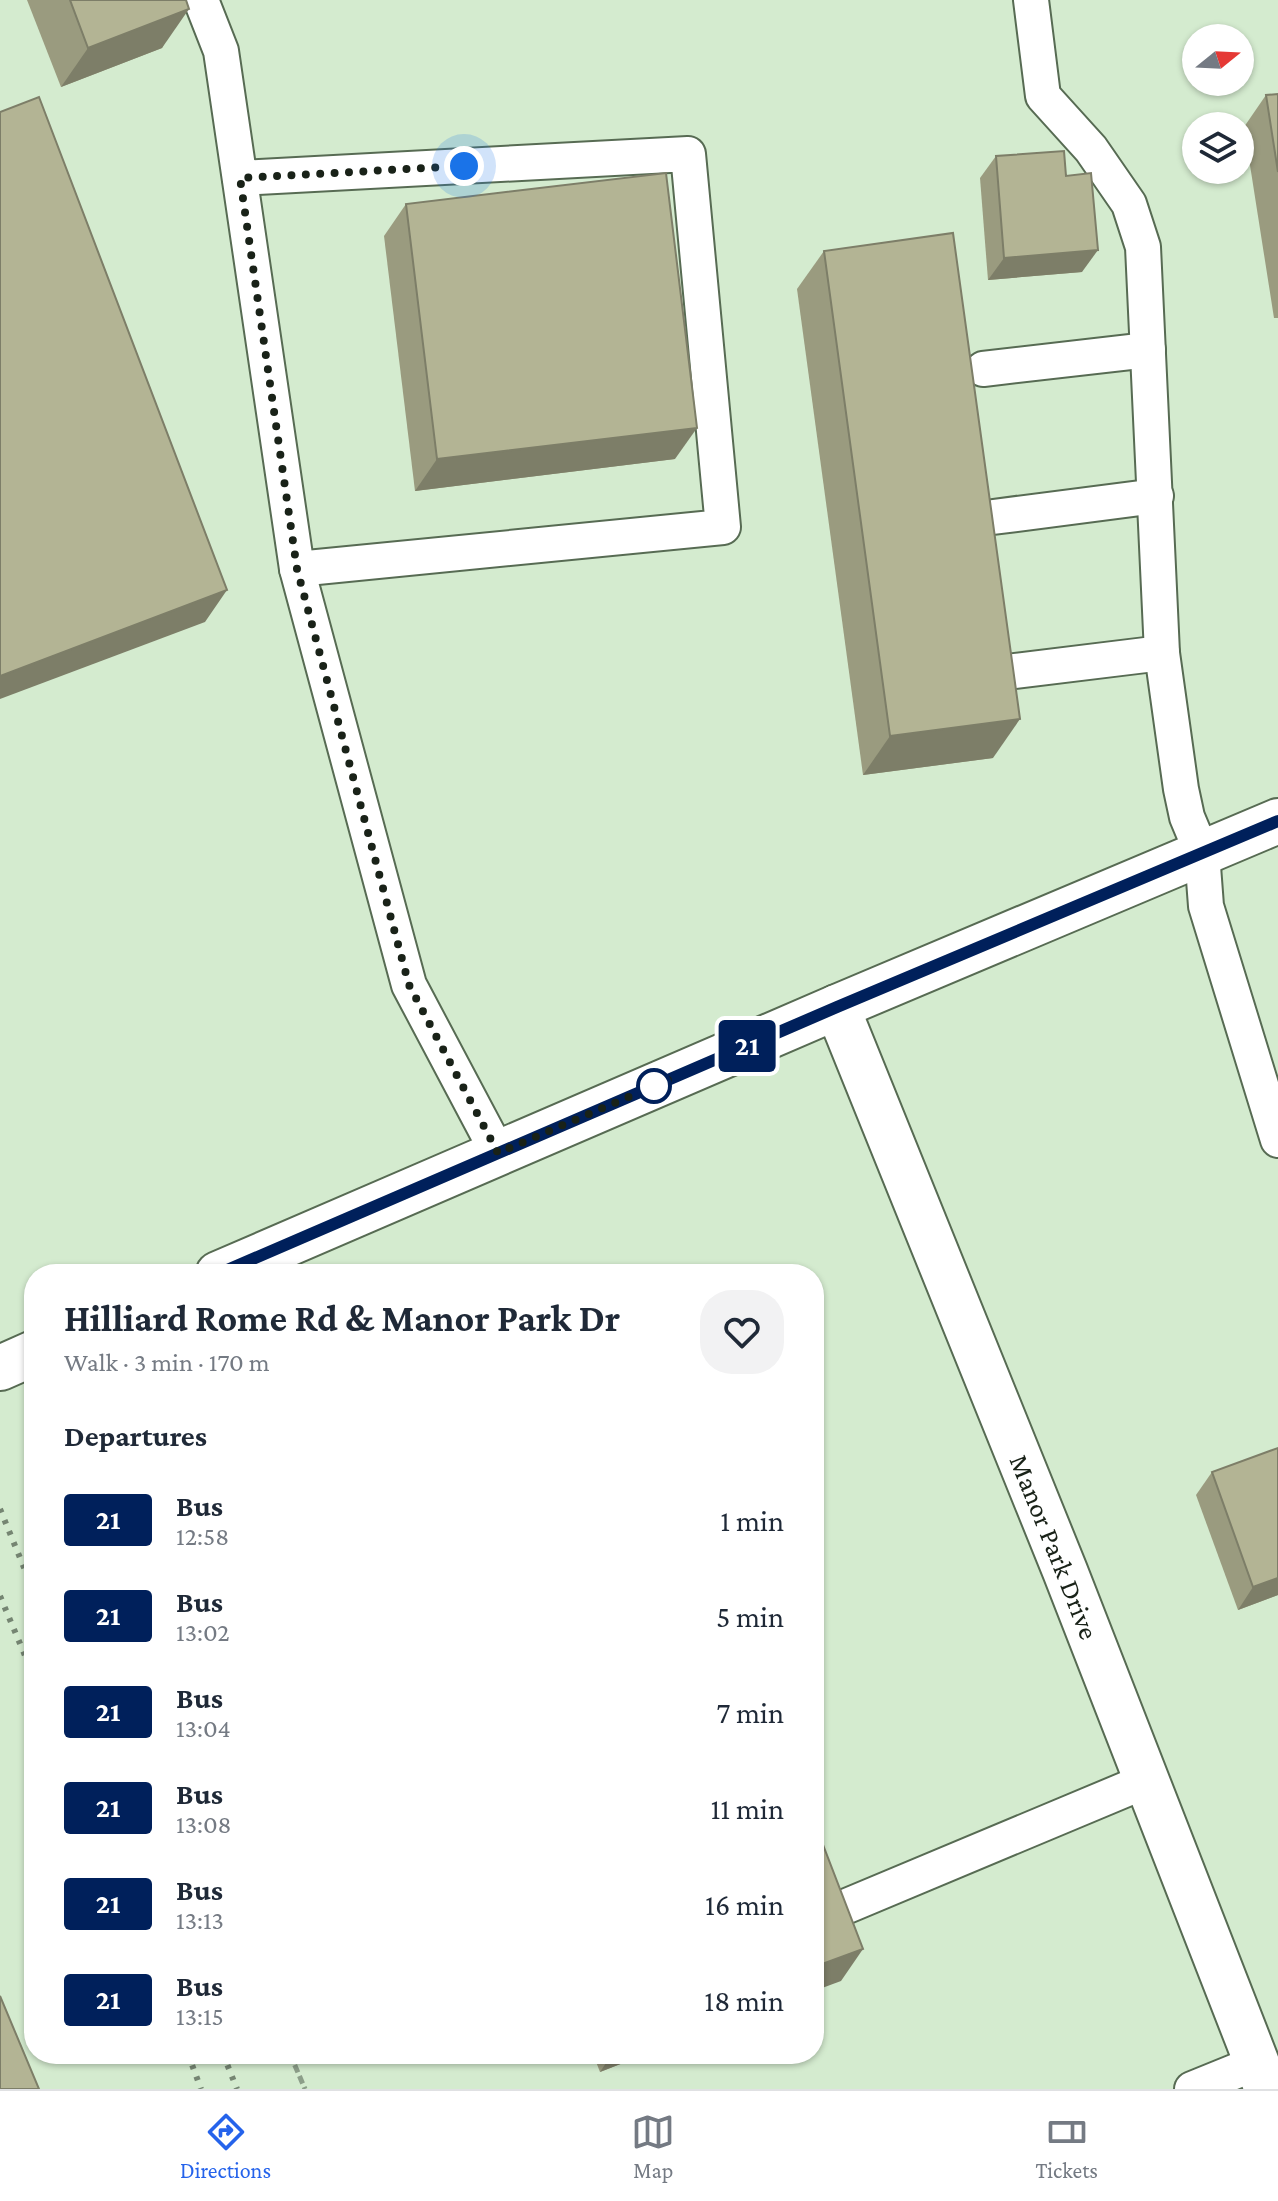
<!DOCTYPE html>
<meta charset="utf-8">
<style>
:root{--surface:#fff;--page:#f2f2f3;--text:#1f2937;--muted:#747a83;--line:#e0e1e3;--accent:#2563eb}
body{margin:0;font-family:"Crimson Pro",serif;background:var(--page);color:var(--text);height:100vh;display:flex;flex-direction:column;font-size:30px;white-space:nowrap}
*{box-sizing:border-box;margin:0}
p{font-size:26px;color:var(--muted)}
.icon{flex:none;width:44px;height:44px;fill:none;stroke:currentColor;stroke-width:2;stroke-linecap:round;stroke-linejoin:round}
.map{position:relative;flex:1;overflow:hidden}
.drawer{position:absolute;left:24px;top:1264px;width:800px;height:800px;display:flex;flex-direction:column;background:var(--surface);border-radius:32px;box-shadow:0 2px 6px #0004}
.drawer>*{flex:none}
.badge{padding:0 16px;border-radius:6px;font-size:28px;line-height:52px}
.needle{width:52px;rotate:72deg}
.controls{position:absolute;left:1182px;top:24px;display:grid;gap:16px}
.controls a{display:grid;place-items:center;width:72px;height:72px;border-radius:50%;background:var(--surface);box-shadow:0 2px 6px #0004;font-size:40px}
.you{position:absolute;width:40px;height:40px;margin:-20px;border:6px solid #fff;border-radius:50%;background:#1a73e8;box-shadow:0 0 0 12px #1a73e833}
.map>.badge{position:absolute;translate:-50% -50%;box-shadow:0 0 0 4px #fff}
h2{padding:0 40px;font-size:30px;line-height:72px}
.round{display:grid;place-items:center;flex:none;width:84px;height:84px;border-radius:32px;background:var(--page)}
.summary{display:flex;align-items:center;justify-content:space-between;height:136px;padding:0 40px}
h1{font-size:38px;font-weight:700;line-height:60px}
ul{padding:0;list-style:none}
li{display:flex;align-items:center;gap:24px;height:96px;padding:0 40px}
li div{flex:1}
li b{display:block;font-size:30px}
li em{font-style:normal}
li .badge{min-width:88px;font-weight:700;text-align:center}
.tab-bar{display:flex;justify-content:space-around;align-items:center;height:112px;border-top:2px solid var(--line);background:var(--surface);font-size:22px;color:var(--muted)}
.tab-bar a{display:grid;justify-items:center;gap:4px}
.tab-bar .selected{color:var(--accent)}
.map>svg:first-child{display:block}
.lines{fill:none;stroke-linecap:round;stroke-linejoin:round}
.service-casing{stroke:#576b53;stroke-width:38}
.tertiary-casing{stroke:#576b53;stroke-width:48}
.secondary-casing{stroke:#576b53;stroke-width:48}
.path{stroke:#8c9e89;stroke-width:5;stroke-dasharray:8 4;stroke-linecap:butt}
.service{stroke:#fff;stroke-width:34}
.tertiary{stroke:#fff;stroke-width:44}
.secondary{stroke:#fff;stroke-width:44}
.rail{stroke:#758572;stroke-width:6;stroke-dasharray:4 8;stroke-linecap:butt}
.wall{fill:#9a9b7f}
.shaded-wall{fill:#7d7e68}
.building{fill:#b3b494;stroke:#7d7e68;stroke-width:2}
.line-casing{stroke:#fff;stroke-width:18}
.line{stroke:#00205b;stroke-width:12}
.walk{stroke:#192218;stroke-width:8;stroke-dasharray:0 14.4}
.stop-dot{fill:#fff;stroke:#00205b;stroke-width:4}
.labels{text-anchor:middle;stroke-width:8;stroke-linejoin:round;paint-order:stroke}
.street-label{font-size:28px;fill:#192218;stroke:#e2f9dc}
</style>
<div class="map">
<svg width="1278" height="2089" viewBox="0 0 1278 2089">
<rect width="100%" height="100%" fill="#d4ebcf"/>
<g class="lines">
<defs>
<g id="service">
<polyline points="201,0 221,51 297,569 409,985 498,1153"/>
<polyline points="1031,0 1043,96 1091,149 1129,204 1143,247 1162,653 1181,789 1187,817 1202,853 1206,906 1278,1140"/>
<polyline points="240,178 688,154 723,527 297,569"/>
<polyline points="983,369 1148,350"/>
<polyline points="993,517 1156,496"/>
<polyline points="1006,672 1162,653"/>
<polyline points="847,1906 1148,1780"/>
<polyline points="1192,2089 1256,2063"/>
</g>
<g id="tertiary">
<path id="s1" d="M 837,1007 L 1065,1571 L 1267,2089"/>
</g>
<g id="secondary">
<polyline points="218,1274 837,1007 1278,821"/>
<polyline points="0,1368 34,1353"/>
</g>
</defs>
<use href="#service" class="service-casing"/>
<use href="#tertiary" class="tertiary-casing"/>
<use href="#secondary" class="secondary-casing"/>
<polyline class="path" points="290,2054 305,2089"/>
<use href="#service" class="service"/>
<use href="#tertiary" class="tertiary"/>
<use href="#secondary" class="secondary"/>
<g class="rail">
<polyline points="0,1509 34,1592"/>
<polyline points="0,1596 34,1677"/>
<polyline points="188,2054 201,2089"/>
<polyline points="223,2054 237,2089"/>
</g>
</g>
<g class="wall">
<polygon points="27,0 186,0 162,48 61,87"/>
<polygon points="1278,94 1278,318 1274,318 1244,127 1266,95"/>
<polygon points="996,156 1066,176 1082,272 988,280 980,178"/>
<polygon points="406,204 675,459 415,491 384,236"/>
<polygon points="824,251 993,758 863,775 797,289"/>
<polygon points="1278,1448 1278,1595 1238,1610 1196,1495 1212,1472"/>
<polygon points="593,2054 646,2054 600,2072"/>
</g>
<g class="shaded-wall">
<polygon points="189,9 162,48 61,87 88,48"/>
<polygon points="1098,250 1082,272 988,280 1004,258"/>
<polygon points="697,428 675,459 415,491 437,459"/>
<polygon points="227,590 205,622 0,699 0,676"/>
<polygon points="1020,719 993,758 863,775 890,736"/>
<polygon points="1278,1578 1278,1595 1238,1610 1253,1587"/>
<polygon points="863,1949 841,1981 814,1991 814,1967"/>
<polygon points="612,2054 646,2054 600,2072"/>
</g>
<g class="building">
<polygon points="70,0 186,0 189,9 88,48"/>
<polygon points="1278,94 1278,172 1266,95"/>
<polygon points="39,97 227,590 0,676 0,112"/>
<polygon points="1064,151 1066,176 1091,173 1098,250 1004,258 996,156"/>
<polygon points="666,173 697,428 437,459 406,204"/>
<polygon points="953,233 1020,719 890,736 824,251"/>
<polygon points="1278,1448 1278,1578 1253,1587 1212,1472"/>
<polygon points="814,1824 815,1824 863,1949 814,1967"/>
<polygon points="0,1996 39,2089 0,2089"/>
</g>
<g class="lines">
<defs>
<polyline id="line" points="218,1274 837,1007 1278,821"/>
</defs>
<use href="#line" class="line-casing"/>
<use href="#line" class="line"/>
<polyline class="walk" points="464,166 240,178 297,569 409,985 498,1153 668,1080 654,1086"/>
</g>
<circle class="stop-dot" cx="654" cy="1086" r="16"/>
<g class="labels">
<g class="street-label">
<text dy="10" stroke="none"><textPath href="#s1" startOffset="582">Manor Park Drive</textPath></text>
</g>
</g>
</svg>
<div class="controls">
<a><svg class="needle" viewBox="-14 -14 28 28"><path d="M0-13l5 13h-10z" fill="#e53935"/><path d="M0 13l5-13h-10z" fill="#747a83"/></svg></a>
<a><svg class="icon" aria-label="layers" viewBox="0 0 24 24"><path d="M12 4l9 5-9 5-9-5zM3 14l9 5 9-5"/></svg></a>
</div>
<div class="you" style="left:464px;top:166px"></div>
<b class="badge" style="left:747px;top:1046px;background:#00205b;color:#fff">21</b>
<section class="drawer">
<div class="summary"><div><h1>Hilliard Rome Rd &amp; Manor Park Dr</h1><p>Walk · 3 min · 170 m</p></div><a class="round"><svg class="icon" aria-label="heart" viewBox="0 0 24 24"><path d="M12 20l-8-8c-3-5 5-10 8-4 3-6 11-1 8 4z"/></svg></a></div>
<h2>Departures</h2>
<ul>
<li><span class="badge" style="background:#00205b;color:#fff">21</span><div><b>Bus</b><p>12:58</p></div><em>1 min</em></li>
<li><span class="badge" style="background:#00205b;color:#fff">21</span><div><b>Bus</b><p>13:02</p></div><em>5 min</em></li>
<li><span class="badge" style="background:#00205b;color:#fff">21</span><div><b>Bus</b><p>13:04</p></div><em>7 min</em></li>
<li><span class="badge" style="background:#00205b;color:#fff">21</span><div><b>Bus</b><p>13:08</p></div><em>11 min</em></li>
<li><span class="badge" style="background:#00205b;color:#fff">21</span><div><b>Bus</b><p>13:13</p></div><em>16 min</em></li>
<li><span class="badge" style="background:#00205b;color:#fff">21</span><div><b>Bus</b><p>13:15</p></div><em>18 min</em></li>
</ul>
</section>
</div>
<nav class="tab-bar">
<a class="selected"><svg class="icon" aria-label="directions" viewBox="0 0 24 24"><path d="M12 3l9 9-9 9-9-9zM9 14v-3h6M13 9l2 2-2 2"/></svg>Directions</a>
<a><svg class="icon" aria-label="map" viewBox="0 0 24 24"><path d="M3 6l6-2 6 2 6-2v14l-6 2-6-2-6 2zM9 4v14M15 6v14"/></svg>Map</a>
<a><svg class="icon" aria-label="tickets" viewBox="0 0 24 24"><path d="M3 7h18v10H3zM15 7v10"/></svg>Tickets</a>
</nav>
